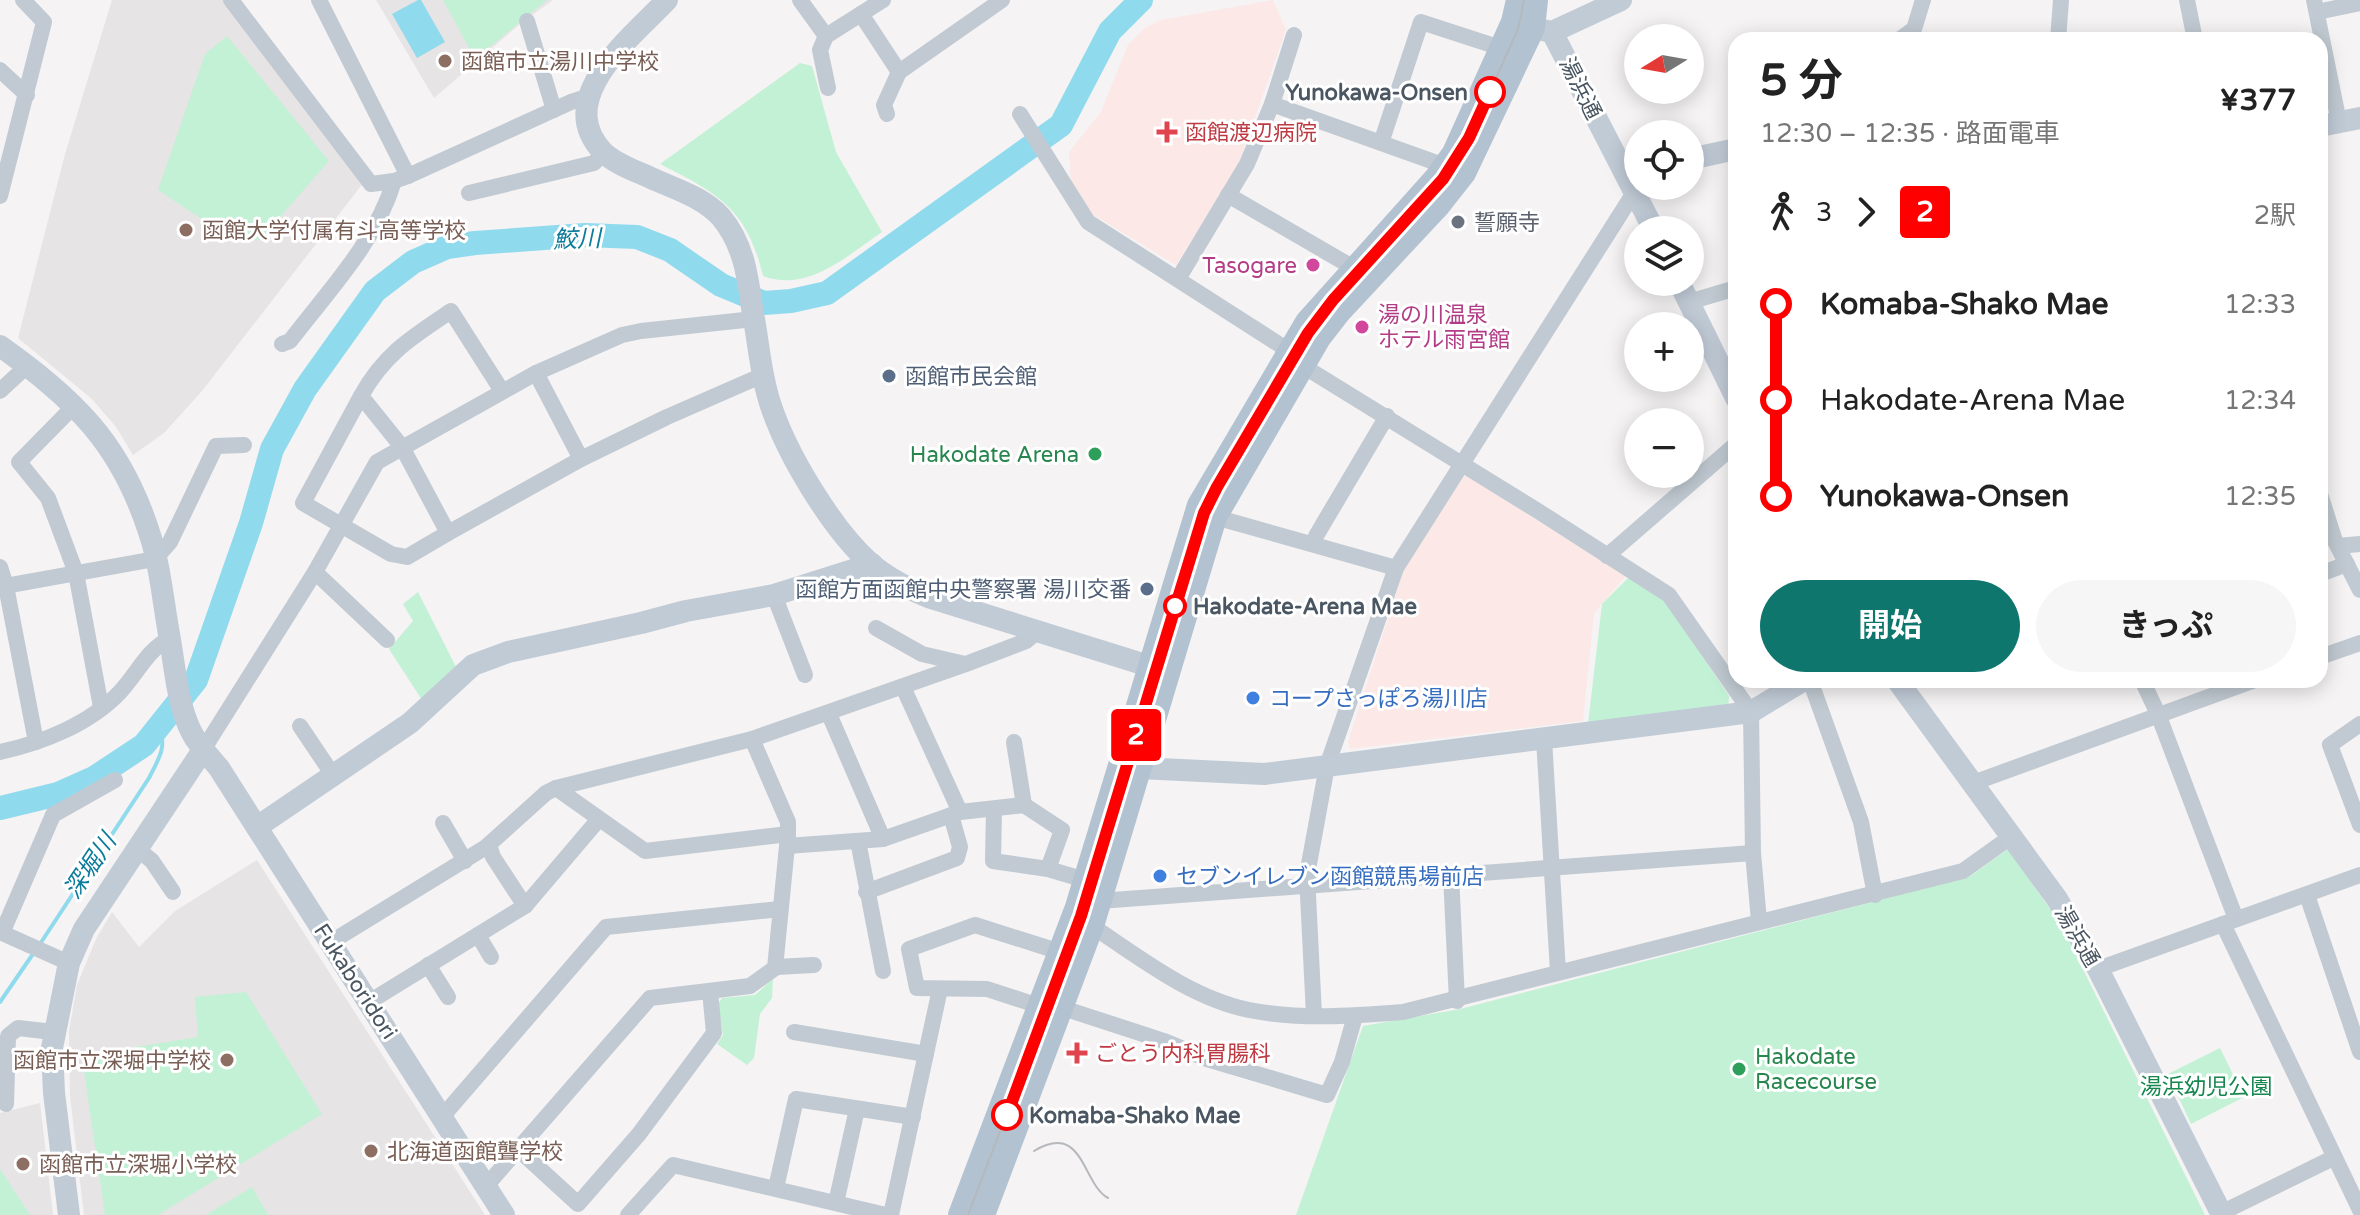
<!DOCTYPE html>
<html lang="ja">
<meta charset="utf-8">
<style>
:root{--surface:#fff;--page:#f6f6f6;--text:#222;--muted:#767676;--accent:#0f766e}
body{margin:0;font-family:"Varela Round","Noto Sans JP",sans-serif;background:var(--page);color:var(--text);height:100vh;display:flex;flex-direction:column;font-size:30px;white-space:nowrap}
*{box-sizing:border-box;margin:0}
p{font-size:26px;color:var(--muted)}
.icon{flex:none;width:44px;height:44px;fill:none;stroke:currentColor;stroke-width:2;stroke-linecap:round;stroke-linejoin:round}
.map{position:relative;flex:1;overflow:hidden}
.panel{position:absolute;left:1728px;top:32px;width:600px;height:656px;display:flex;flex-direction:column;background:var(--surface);border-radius:24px;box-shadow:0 4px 20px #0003}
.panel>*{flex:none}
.badge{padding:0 16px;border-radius:6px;font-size:28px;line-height:52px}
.needle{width:52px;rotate:259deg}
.controls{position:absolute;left:1624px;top:24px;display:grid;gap:16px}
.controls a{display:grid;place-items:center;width:80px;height:80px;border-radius:50%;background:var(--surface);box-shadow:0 4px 20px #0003;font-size:40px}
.map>.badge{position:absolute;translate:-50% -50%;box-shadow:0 0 0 4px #fff}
.legs{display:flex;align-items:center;gap:12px;height:88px;padding:0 32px;font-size:26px}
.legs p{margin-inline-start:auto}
.summary{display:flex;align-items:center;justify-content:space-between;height:136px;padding:0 32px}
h1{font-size:44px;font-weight:700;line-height:60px}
.button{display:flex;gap:16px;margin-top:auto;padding:16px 32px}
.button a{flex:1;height:92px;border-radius:48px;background:var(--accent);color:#fff;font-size:32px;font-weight:700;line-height:92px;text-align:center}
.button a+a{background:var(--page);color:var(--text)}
ul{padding:0 32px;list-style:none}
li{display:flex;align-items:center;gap:28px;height:96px;font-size:30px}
li i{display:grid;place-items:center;width:12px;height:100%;margin:0 10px;background:currentColor}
li i::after{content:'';width:20px;height:20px;margin:-10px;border:6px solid;border-radius:50%;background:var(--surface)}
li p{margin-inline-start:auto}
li:first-child i{background:linear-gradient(#0000 50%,currentColor 0)}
li:last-child i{background:linear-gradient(currentColor 50%,#0000 0)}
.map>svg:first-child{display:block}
.education{fill:#e6e4e5}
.medical{fill:#fce8e6}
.green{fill:#c3f1d5}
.water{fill:#90daee}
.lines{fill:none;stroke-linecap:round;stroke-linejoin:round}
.stream{stroke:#90daee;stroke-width:4}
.river{stroke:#90daee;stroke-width:24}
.street{stroke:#c1cad2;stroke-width:16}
.secondary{stroke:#c1cbd6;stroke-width:22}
.primary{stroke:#b3c2d1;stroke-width:24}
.tram{stroke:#b5b8bd;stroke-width:2}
.line-1-casing{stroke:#fff;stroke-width:18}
.line-1{stroke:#f00;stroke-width:12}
.education-dot{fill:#8d6e63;stroke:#fff;stroke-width:3}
.stop-1-dot{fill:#fff;stroke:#f00;stroke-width:4}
.health-dot{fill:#e0444e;stroke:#fff;stroke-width:3}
.worship-dot{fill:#6b7280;stroke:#fff;stroke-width:3}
.hotel-dot{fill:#d1479c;stroke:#fff;stroke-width:3}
.service-dot{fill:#5c6f8a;stroke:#fff;stroke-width:3}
.leisure-dot{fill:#2e9e5b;stroke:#fff;stroke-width:3}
.shop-dot{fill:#3f7fe0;stroke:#fff;stroke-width:3}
.labels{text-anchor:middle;stroke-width:6;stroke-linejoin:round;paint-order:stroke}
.education-label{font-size:22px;fill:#785e54;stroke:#fff;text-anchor:start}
.street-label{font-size:22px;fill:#4a5661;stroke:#fff}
.stop-label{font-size:22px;font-weight:bold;fill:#4a5661;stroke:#fff;text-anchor:start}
.health-label{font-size:22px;fill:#be3a42;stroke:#fff;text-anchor:start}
.worship-label{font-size:22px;fill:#5b616d;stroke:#fff;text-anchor:start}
.hotel-label{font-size:22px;fill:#b23c85;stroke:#fff;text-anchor:end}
.service-label{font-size:22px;fill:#4e5e75;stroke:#fff;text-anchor:start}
.leisure-label{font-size:22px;fill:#27864d;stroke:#fff;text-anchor:end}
.shop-label{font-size:22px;fill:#366cbe;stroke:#fff;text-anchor:start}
.park-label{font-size:22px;fill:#17864f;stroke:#fff}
.water-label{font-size:24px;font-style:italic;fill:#0c7c9b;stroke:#fff}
</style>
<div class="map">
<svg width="2360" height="1215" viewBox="0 0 2360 1215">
<rect width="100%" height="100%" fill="#f5f3f3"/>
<g class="education">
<polygon points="112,0 225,0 364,182 202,391 164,433 133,455 116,427 92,399 18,338 65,154"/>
<polygon points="376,0 553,0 521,23 434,98"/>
<polygon points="257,860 485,1215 84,1215 70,1096 69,1031 77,985 96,939 112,912 139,947 175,911"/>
<polygon points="40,1103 53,1215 0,1215 0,1113"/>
</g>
<g class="medical">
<polygon points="1273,0 1286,30 1238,165 1176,265 1092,214 1071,181 1069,152 1101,112 1128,45 1145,28 1161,20"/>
<polygon points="1465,475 1626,576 1594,613 1583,721 1350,749 1348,742 1404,569"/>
</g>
<g class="green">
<polygon points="443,0 547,0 475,59"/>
<polygon points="227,36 329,161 260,240 232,239 158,190 205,54"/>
<path d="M 800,63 L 812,66 L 836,152 L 882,232 C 847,256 807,293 763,276 C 747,209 719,194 660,164 Z"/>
<polygon points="1628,578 1664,599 1729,696 1728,709 1588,724 1602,604"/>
<polygon points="418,592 456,667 422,700 389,649 413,621 403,604"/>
<polygon points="2008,849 2061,925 2205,1215 1296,1215 1363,1026 1460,1009 1969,877"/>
<polygon points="773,979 772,998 760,1014 754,1058 747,1065 717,1044 723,1035 718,1004 722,998 755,995"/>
<polygon points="246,992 322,1114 158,1215 105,1215 84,1071 98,1053 198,1037 195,997"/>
<polygon points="2220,1048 2244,1097 2191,1124 2168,1074"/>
<polygon points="0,1169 30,1215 0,1215"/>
<polygon points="252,1187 268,1215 206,1215"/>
</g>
<polygon class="water" points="418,0 421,0 445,42 417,58 392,14"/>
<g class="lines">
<g class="stream">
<path d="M 40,944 L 149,778 C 160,756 166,750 160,725"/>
<polyline points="0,1002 35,951"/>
</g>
<polyline class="river" points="0,808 58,794 94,778 144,745 196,680 251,523 272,449 305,389 375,291 413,262 447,247 475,243 585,235 637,237 670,250 721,285 764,303 791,301 827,293 1061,125 1110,31 1141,0"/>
<g class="street">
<polyline points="231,0 371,184 394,181 408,176"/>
<polyline points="319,0 408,176 571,102 587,97"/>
<polyline points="800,0 826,36"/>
<polyline points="2187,0 2195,40"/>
<polyline points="2314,0 2339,122"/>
<polyline points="2317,12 2360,3"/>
<polyline points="861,14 899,72"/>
<polyline points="527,21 554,110"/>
<polyline points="1899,40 1914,29 1923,0"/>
<polyline points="2058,40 2061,0"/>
<polyline points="0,70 27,95"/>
<polyline points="828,88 820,50 826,36 883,0"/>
<polyline points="1272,104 1294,35"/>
<polyline points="887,114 884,105 899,72 1002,0"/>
<polyline points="1020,114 1088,222 1280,345 1303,366 1538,511 1669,595 1751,712 1753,853 1759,921"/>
<polyline points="1381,143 1421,22 1501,48"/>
<polyline points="469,193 594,163 603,153"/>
<polyline points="1228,195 1354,268"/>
<polyline points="0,196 44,22 23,0"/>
<polyline points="1178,279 1247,164 1272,104 1451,168"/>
<polyline points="1689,302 1736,288"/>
<path d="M 282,344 L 290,341 C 328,291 376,242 394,181"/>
<polyline points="536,373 581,459"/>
<polyline points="0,391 28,365"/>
<path d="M 502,391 L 451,311 C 412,337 384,354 361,396 L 402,447 L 448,533 L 581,459 L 667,417 L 763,375"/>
<polyline points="361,396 303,503 391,554 407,557 448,533"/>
<polyline points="75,405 19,462 48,498 76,573 101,707"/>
<polyline points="2320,494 2335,541 2360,590"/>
<polyline points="1215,517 1396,568"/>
<polyline points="1316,536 1387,416"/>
<polyline points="2338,546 2360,544"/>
<polyline points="1607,556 1736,444"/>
<polyline points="0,567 6,586 36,742"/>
<polyline points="315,572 387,640"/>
<polyline points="2320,574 2347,564"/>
<polyline points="0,587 155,559 170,542 216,446 244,445"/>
<polyline points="774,595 805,675"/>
<polyline points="876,628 922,654 965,664"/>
<polyline points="2320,657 2360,643"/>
<polyline points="1810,680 1861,822 1875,895"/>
<polyline points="2142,680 2158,714 2236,919"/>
<polyline points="903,687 960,812"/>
<polyline points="829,714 883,839"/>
<polyline points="2360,724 2330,745 2360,825"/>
<polyline points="300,726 333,775"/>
<polyline points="752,739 788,822 788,834"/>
<polyline points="1544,739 1558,972"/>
<polyline points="1014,742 1024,805"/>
<polyline points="203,750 315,572 377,462 536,373 622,335 641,331 754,319 753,315"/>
<path d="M 0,752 C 42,743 90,724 120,692 C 137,674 147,650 170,638"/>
<polyline points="1973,783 2255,680"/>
<polyline points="556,788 645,851 788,834 787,846 883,839 960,812 1024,805 1062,830 1048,869"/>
<polyline points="994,809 993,861 1048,869 1075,877"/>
<polyline points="443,823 465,861"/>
<polyline points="858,841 883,971"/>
<polyline points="489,845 493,857 525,906"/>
<polyline points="146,856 152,861 173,892"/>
<polyline points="1451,875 1457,1001"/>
<polyline points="866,892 957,858 960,847 951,815"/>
<polyline points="2307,895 2360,1052"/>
<polyline points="1094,898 1099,901 1753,853"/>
<polyline points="2223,924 2360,1210"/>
<path d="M 1092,926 C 1140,958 1191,998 1249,1010 C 1300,1020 1352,1016 1403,1012 L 1963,871 L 2012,836"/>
<polyline points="0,932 69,963"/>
<polyline points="2,933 53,815 115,780"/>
<polyline points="478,935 491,957"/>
<polyline points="331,942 486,847 546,793 556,788 752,739 966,664 1026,641 1038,631"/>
<polyline points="428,965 448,997"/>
<polyline points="776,967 814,965"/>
<polyline points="2098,969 2360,875"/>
<polyline points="369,1002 525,906 599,819"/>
<polyline points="1030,1003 987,989 917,988 909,949 975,925 1051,949"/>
<polyline points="1072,1011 1164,1041 1207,1059 1327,1095 1342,1062 1355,1016"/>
<polyline points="1314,1015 1307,875 1327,766 1396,568 1635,191"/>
<polyline points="794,1032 926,1054"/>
<polyline points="6,1104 8,1036 18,1028 53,1032"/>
<polyline points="442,1117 606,927 780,909"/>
<polyline points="518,1149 578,1204 639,1134 714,1033 710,991"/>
<polyline points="486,1186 650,998 750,986 775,968 787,846"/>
<polyline points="776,1188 796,1099 913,1117"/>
<polyline points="836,1203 857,1109"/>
<polyline points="2221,1213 2333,1158"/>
<polyline points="628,1215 673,1165 886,1215"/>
<polyline points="891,1215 940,989"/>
</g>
<g class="secondary">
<path d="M 667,0 C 632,37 552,98 603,152 C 615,164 636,171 651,178 C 675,189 703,197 721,217 C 745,246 748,279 753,315"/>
<polyline points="1538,29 1552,32 1621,0"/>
<polyline points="1552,32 1654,230"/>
<polyline points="2320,126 2360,118"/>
<polyline points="1690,159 1736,149"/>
<polyline points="1679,282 1736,398"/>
<path d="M 754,319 C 759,347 761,376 770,403 C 786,453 831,528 870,563 C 887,578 907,588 928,597 L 1165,671"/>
<path d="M 0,346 C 74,399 120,442 149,532 C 160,564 163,601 169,634 C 175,666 177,706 193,735 C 200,747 210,757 219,768 L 504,1215"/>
<polyline points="1897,680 2057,899 2098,969 2222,1215"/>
<polyline points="1123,763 1139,768 1264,774 1751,712 1804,680"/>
<polyline points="257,827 410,723 473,665 508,652 641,623 686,611 774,595 872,564"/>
<polyline points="69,1215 54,1093 52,1048 69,963 84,929 203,750"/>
</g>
<g class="primary">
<polyline points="960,1215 1077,907 1199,505 1307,322 1436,178 1454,153 1513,22 1518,0"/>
<polyline points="983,1215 1092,926 1215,517 1319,338 1340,311 1438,206 1464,173 1533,28 1536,0"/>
</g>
<g class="tram">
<path d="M 1034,1151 C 1084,1121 1082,1184 1108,1198"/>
<polyline points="968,1215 1074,938 1204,513 1308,333 1333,300 1451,168 1469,138 1518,29 1524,0"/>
</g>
</g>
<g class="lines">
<defs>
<polyline id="line-1" points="1007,1115 1081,916 1204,513 1217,487 1308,333 1333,300 1443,179 1469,138 1490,92"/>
</defs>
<use href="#line-1" class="line-1-casing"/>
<use href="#line-1" class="line-1"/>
</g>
<g class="education-dot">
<circle cx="445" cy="61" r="8"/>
<circle cx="186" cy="230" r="8"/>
<circle cx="227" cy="1060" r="8"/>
<circle cx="371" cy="1151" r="8"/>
<circle cx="23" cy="1164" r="8"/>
</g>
<g class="stop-1-dot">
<circle cx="1490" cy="92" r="14"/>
<circle cx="1175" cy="606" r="10"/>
<circle cx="1007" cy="1115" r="14"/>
</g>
<g class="health-dot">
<path d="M1163 120h8v8h8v8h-8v8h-8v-8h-8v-8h8z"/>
<path d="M1073 1041h8v8h8v8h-8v8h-8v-8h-8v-8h8z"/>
</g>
<circle class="worship-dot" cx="1458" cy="222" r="8"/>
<g class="hotel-dot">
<circle cx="1313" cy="265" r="8"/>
<circle cx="1362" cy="327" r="8"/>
</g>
<g class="service-dot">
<circle cx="889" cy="376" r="8"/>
<circle cx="1147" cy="589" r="8"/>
</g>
<g class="leisure-dot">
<circle cx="1095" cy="454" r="8"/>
<circle cx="1739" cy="1069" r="8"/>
</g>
<g class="shop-dot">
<circle cx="1253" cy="698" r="8"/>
<circle cx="1160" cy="876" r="8"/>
</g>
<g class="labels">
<g class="education-label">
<text x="461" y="69">函館市立湯川中学校</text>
<text x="202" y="238">函館大学付属有斗高等学校</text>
<text x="211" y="1068" text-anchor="end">函館市立深堀中学校</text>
<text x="387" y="1159">北海道函館聾学校</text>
<text x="39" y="1172">函館市立深堀小学校</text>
</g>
<g class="street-label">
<text transform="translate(1581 88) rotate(63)" y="8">湯浜通</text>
<text transform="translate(2078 936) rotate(60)" y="8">湯浜通</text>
<text transform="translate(356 981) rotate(57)" y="8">Fukaboridori</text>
</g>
<g class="stop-label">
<text x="1468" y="100" text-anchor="end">Yunokawa-Onsen</text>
<text x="1193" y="614">Hakodate-Arena Mae</text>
<text x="1029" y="1123">Komaba-Shako Mae</text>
</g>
<g class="health-label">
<text x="1185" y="140">函館渡辺病院</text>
<text x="1095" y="1061">ごとう内科胃腸科</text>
</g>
<g class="worship-label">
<text x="1474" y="230">誓願寺</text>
</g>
<g class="hotel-label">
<text x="1297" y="273">Tasogare</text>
<text x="1378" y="322" text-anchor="start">湯の川温泉<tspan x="1378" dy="25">ホテル雨宮館</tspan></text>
</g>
<g class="service-label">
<text x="905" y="384">函館市民会館</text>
<text x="1131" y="597" text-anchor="end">函館方面函館中央警察署 湯川交番</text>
</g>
<g class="leisure-label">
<text x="1079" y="462">Hakodate Arena</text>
<text x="1755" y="1064" text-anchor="start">Hakodate<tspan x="1755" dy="25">Racecourse</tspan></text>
</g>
<g class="shop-label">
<text x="1269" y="706">コープさっぽろ湯川店</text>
<text x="1176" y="884">セブンイレブン函館競馬場前店</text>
</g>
<g class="park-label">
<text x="2206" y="1094">湯浜幼児公園</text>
</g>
<g class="water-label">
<text transform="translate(577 239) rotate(-2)" y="8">鮫川</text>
<text transform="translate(90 866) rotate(-56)" y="8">深堀川</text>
</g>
</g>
</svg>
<div class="controls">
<a><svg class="needle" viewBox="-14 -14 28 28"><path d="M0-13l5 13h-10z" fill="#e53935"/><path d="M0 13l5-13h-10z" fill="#767676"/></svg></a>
<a><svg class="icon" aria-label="locate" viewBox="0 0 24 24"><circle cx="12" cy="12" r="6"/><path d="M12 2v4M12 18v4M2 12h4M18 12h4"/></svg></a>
<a><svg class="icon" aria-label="layers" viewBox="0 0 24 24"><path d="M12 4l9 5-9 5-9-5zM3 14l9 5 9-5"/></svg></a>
<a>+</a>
<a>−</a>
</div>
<b class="badge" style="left:1136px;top:735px;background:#f00;color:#fff">2</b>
<section class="panel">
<div class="summary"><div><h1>5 分</h1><p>12:30 – 12:35 · 路面電車</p></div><b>¥377</b></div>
<div class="legs"><svg class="icon" aria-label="walk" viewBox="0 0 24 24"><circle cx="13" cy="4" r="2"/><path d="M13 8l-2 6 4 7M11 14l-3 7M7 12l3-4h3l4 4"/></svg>3<svg class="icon" aria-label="forward" viewBox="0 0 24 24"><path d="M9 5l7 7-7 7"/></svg><b class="badge" style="background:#f00;color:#fff">2</b><p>2駅</p></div>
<ul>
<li><i style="color:#f00"></i><b>Komaba-Shako Mae</b><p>12:33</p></li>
<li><i style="color:#f00"></i><span>Hakodate-Arena Mae</span><p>12:34</p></li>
<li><i style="color:#f00"></i><b>Yunokawa-Onsen</b><p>12:35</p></li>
</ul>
<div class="button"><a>開始</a><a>きっぷ</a></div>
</section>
</div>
